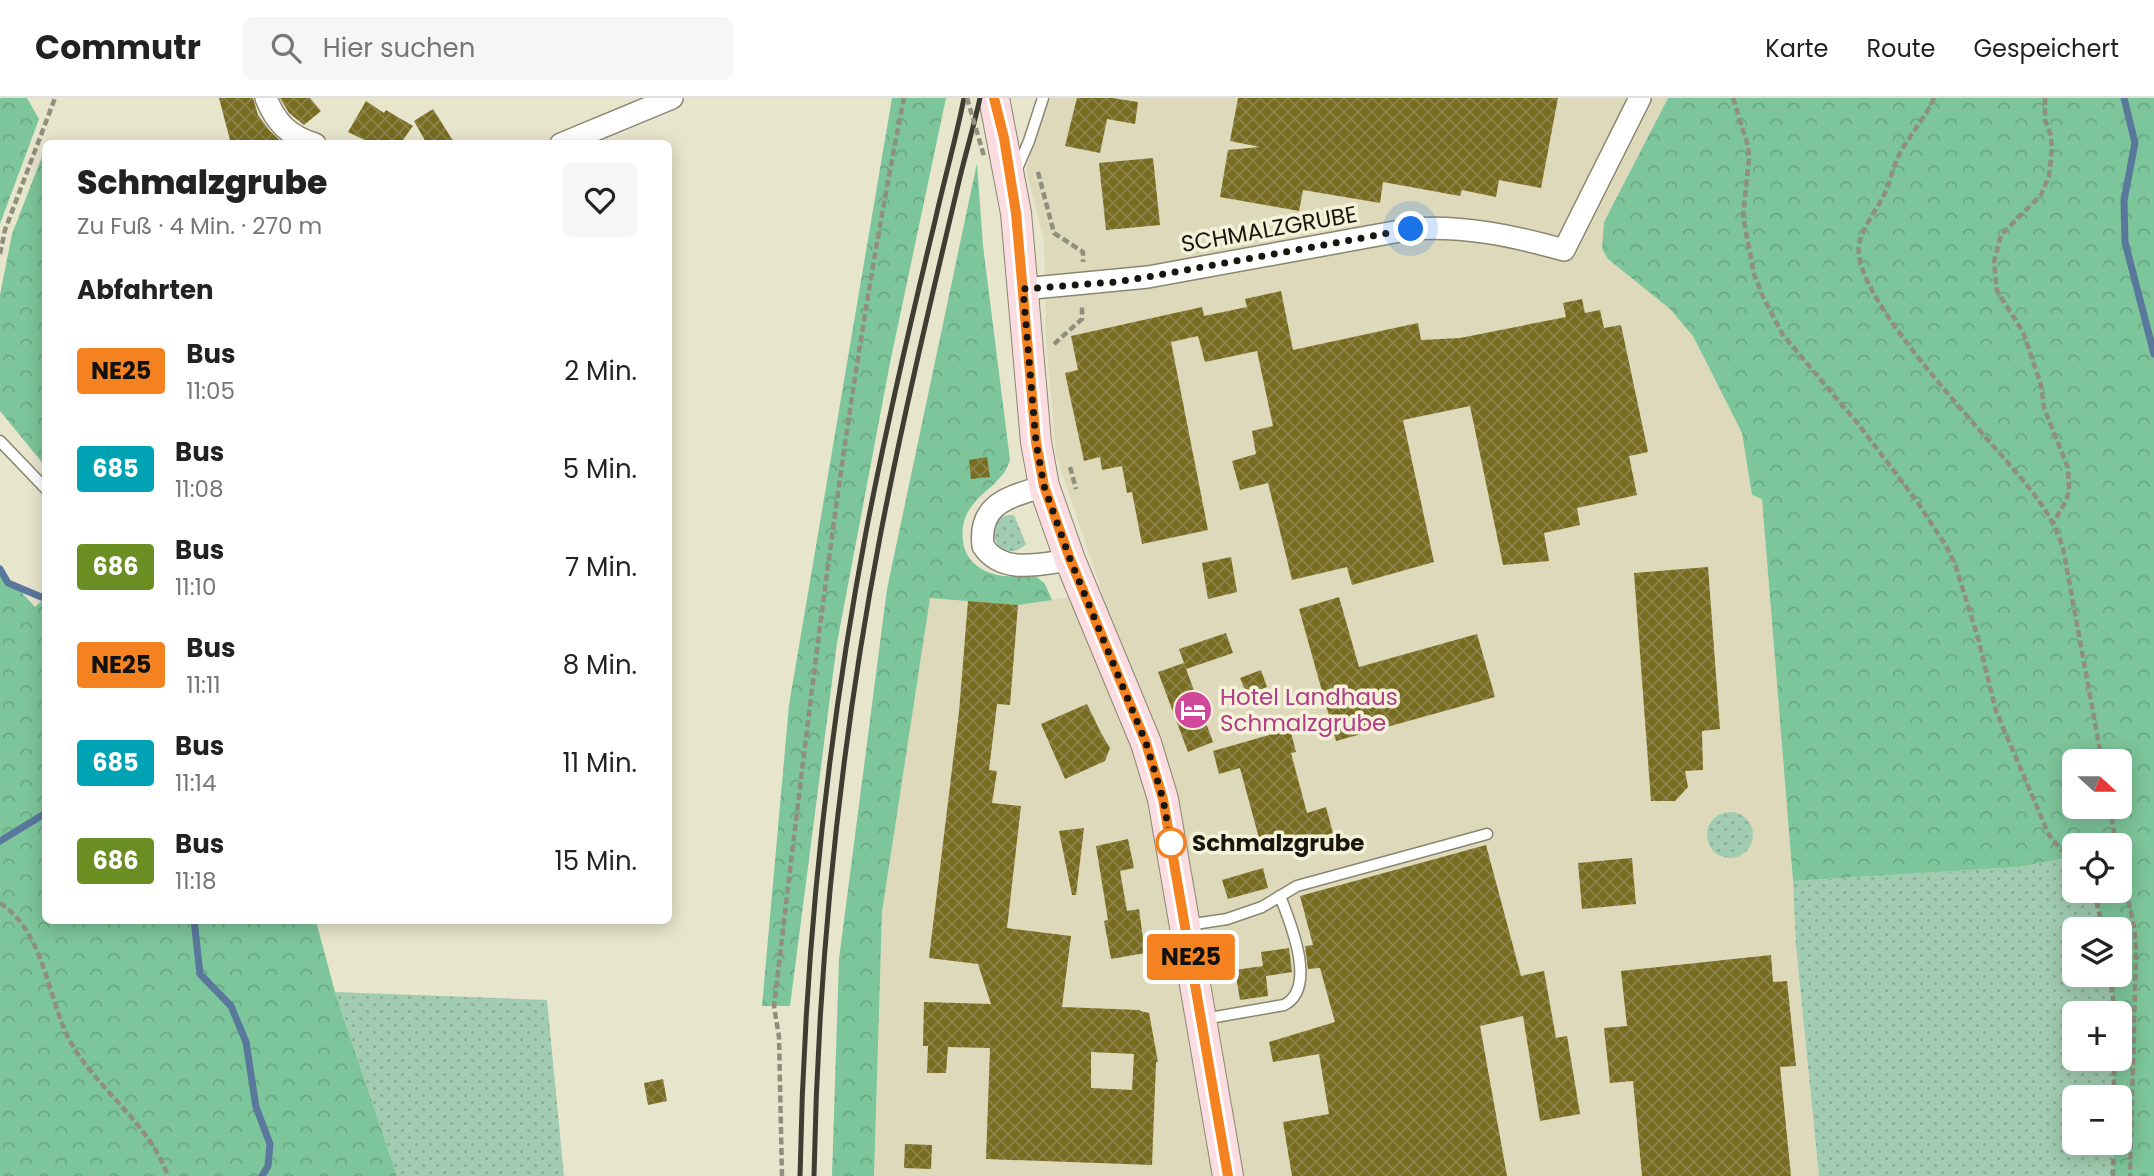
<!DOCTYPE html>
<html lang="de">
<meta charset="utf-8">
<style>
:root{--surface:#fff;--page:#f6f6f6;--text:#222;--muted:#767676;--line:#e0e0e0}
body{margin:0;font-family:Poppins,sans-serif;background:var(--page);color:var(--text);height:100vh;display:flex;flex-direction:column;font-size:26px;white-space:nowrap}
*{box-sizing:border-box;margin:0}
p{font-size:23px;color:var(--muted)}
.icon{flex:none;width:38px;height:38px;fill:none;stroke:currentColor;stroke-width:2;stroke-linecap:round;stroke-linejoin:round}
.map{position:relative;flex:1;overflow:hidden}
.sheet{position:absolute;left:42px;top:42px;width:630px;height:784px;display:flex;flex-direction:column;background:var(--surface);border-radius:10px;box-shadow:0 4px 18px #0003}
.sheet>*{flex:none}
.badge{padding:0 14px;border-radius:5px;font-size:24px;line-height:46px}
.needle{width:46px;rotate:111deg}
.controls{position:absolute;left:2062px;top:651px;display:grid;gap:14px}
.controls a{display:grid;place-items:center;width:70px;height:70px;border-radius:10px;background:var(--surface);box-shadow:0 4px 18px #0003;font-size:35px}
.you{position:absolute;width:35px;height:35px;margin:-18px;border:5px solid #fff;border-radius:50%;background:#1a73e8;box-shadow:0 0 0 10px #1a73e833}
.map>.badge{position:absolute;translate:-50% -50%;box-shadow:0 0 0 4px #fff}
h2{padding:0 35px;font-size:26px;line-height:63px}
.round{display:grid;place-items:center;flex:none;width:74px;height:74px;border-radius:10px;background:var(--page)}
.overview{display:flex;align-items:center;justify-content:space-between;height:119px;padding:0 35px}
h1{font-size:33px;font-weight:800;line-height:52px}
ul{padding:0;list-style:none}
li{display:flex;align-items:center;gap:21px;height:98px;padding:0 35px}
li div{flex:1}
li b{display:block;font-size:26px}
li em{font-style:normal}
li .badge{min-width:77px;font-weight:700;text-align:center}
header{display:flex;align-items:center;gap:42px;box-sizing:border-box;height:98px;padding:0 35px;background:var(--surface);border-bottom:2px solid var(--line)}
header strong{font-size:33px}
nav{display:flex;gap:38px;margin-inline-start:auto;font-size:24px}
.search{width:490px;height:63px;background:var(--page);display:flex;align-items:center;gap:18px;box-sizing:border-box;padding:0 24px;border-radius:10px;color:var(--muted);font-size:26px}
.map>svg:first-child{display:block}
.built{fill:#ddd9ba}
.grass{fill:url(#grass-dots)}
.forest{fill:url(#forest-crowns);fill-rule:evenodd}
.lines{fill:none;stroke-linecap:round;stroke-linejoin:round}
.stream{stroke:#5a779c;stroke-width:7}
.building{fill:url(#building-cross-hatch);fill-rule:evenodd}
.lane-casing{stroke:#898670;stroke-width:13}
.street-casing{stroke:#898670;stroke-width:24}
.secondary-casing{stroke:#898670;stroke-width:32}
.path{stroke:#908e7d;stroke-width:4.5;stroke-dasharray:7 3.5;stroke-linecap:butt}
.lane{stroke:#fff;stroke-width:10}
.street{stroke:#fff;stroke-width:21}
.secondary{stroke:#fbdce1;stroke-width:30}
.rail{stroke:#3f3d32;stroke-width:5}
.path-bridge{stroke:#908e7d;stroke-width:4.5;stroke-dasharray:7 3.5;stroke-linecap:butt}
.line-casing{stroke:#fff;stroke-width:16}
.line{stroke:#f58220;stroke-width:10}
.walk{stroke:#18160e;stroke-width:7;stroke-dasharray:0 12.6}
.stop-dot{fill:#fff;stroke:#f58220;stroke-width:3.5}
.labels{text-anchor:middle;stroke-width:7;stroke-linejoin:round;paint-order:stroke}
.street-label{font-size:23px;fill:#18160e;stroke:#f5f2da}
.hotel-label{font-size:23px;fill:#b23c85;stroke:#f5f2da;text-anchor:start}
.stop-label{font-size:23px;font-weight:bold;fill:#18160e;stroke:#f5f2da;text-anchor:start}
</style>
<header>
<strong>Commutr</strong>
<div class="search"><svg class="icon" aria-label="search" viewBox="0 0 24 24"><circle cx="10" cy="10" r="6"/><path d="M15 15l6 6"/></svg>Hier suchen</div>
<nav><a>Karte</a><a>Route</a><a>Gespeichert</a></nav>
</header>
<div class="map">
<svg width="2154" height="1078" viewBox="0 0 2154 1078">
<defs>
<pattern id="grass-dots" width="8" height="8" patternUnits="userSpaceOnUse" patternTransform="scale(1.75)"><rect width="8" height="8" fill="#a1ccb1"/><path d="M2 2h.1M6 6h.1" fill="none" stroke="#8aae97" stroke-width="1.8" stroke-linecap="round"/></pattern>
<pattern id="forest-crowns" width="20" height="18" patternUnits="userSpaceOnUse" patternTransform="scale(1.75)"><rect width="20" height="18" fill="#7dc59a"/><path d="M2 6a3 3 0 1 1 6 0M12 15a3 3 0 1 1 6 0" fill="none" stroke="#6ba884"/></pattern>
<pattern id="building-cross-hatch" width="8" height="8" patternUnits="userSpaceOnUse" patternTransform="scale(1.75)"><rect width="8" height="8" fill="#786c20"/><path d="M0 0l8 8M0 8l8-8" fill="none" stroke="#8c834d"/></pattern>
</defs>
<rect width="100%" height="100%" fill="#e8e5cd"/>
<polygon class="built" points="1047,0 1668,0 1604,124 1602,151 1608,161 1670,211 1693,238 1742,335 1752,397 1762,400 1793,783 1796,848 1819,1078 874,1078 882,814 930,499 1018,507 1102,494 1056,357 1046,239 1044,143 1026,72"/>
<g class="grass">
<path d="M 1008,417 L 1014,417 L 1026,446 C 1010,462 990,449 994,428 L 1002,419 Z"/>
<circle cx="1730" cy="737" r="23"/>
<polygon points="2067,760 2074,767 2074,793 2094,793 2103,831 2074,831 2074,877 2110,877 2115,910 2115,915 2074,915 2074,961 2114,961 2114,999 2074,999 2074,1045 2114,1045 2113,1078 1819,1078 1796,848 1793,783 2019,769"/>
<polygon points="335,894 547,902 564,1078 397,1078"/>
</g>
<g class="forest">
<polygon points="0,0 27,0 39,21 0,126"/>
<polygon points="892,0 946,0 890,265 837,545 790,908 762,908 789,607"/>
<path d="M 1668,0 L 2154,0 L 2154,1078 L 2113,1078 L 2114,1045 L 2119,1045 L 2119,999 L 2114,999 L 2114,961 L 2119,961 L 2119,915 L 2115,915 L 2110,877 L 2119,877 L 2119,831 L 2103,831 L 2094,793 L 2119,793 L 2119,747 L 2074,747 L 2074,767 L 2067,760 L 2019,769 L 1793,783 L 1762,401 L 1752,397 L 1742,335 L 1693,238 L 1670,211 L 1608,161 L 1602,151 L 1604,124 ZM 2119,663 L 2119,709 L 2074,709 L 2074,663 Z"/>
<polygon points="45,51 45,368 0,313 0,197 12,136"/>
<path d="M 977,65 L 983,148 L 1010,362 C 1004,382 988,389 975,404 C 965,415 961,428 963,443 C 965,464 984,476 1004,478 C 1015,479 1026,477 1037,479 L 1045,486 L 1052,502 L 1018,507 L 930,500 L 882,814 L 874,1078 L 832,1078 L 839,861 L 887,491 Z"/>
<polygon points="0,471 35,509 45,500 46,822 316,823 335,894 397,1078 0,1078"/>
</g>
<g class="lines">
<g class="stream">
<polyline points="2124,0 2135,45 2124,102 2125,144 2154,256"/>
<polyline points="0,471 8,485 46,501"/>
<polyline points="0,743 46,715"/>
<polyline points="194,822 200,876 231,908 246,944 256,1009 270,1046 268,1068 262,1078"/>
</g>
</g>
<g class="building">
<polygon points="219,0 253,0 258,17 269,32 283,45 231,46"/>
<polygon points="280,0 310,0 321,13 304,27 289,15"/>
<polygon points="1077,0 1112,0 1138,4 1135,26 1107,21 1100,55 1065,48"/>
<polygon points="1238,0 1558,0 1541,90 1499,82 1496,99 1462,92 1460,98 1383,84 1380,105 1303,92 1299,113 1220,99 1228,52 1260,49 1230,43"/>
<polygon points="366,3 384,15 386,12 413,28 400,46 373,46 348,34"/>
<polygon points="433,11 455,46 427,46 414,23"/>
<polygon points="1153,60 1160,127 1106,132 1099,65"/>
<polygon points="1281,193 1293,252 1418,225 1421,242 1460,240 1566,219 1563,205 1582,201 1585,215 1600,212 1604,230 1621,227 1648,354 1629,358 1637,397 1577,410 1580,427 1544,435 1549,463 1503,467 1470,308 1403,322 1434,464 1352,487 1347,469 1292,482 1268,385 1240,392 1232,363 1256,356 1252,333 1273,328 1257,253 1205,264 1198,238 1171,244 1208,432 1142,446 1132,394 1127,395 1122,368 1102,372 1100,359 1084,363 1065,275 1078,272 1071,238 1202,209 1204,218 1247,209 1245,201"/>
<polygon points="987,359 990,379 971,381 969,362"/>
<polygon points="1231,459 1237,494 1208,501 1202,465"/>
<polygon points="1708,469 1720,631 1702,633 1703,672 1685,673 1688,689 1675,703 1651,703 1634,475"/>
<polygon points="1339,499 1359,569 1477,536 1495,599 1336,643 1299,511"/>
<path d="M 968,503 L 1018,507 L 1010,607 L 997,606 L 989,672 L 997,673 L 992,705 L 1021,708 L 1007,830 L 1071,838 L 1062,909 L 1140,912 L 1140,913 L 1149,915 L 1158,964 L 1156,964 L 1152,1067 L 986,1061 L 990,950 L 948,949 L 946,975 L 927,975 L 928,948 L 923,948 L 924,904 L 991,906 L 978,866 L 929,860 L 959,614 ZM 1091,954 L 1134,956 L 1132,992 L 1091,990 Z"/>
<polygon points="1226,535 1233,555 1186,571 1213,644 1188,654 1158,574 1184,565 1179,551"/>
<polygon points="1261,572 1267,589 1247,597 1240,580"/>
<polygon points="1087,606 1101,635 1110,650 1105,663 1065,681 1041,626"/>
<polygon points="1290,631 1296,654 1291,655 1307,715 1326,709 1333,735 1263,755 1240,670 1219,676 1213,653"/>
<polygon points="1084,730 1076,797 1072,797 1059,733"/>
<polygon points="1128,741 1134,770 1120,773 1127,813 1139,811 1145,855 1111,861 1104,823 1108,822 1096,748"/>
<polygon points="1486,747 1521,878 1544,873 1556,940 1567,938 1580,1016 1540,1023 1523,918 1480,928 1507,1078 1292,1078 1283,1024 1329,1016 1319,956 1273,964 1269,944 1335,924 1320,870 1308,871 1305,848 1313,847 1300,798"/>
<polygon points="1632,760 1636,806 1582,811 1578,765"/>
<polygon points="1263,770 1268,790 1228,801 1222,782"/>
<polygon points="1289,850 1292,874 1266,878 1268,898 1240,902 1235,872 1263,868 1261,854"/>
<polygon points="1771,857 1773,884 1787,883 1796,968 1780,969 1791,1078 1642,1078 1633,983 1610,985 1604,930 1627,928 1621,873"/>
<polygon points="663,981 667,1003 648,1007 644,985"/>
<polygon points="905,1046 932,1047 931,1071 904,1070"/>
</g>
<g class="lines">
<defs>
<g id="lane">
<polyline points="1016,73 1029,43 1043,0"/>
<polyline points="0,343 46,391"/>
<polyline points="1188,827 1227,821 1262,809 1297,788 1487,736"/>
<path d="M 1204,921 L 1284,907 C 1318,890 1290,824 1280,798"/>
</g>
<g id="street">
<path d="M 266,0 C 276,25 289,38 315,46"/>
<polyline points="561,46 672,0"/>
<path d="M 1023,191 L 1148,179 L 1411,131 C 1463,127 1514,138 1564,152 L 1640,0"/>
<path d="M 1044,388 C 1011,399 978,404 983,448 C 1002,477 1040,466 1070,462"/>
</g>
<polyline id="secondary" points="994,0 1016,115 1036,344 1044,388 1070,462 1146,645 1163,701 1228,1078"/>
</defs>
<use href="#lane" class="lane-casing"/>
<use href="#street" class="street-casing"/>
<use href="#secondary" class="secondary-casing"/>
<g class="path">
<polyline points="1733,0 1748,48 1749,61 1743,118 1754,176 1763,199 1783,237 1859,327 1916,402 1946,448 1955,466 1978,540 1996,613 2049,737 2074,767"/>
<path d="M 1934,0 C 1925,21 1908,38 1898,59 C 1892,72 1890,86 1883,99 C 1875,114 1863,129 1859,146 C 1849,202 2004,353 2039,403 C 2050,418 2057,433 2063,450 L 2102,663"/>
<polyline points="2045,0 2045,22 2051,38 2052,51 2049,78 2041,97 2001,137 1994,164 1997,193 2023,234 2041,287 2044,310 2068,370 2069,392 2066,403 2053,425"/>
<polyline points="1038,74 1054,135 1083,154 1083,164"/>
<polyline points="0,156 5,132 55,0"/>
<polyline points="1054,246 1082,221 1082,207"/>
<polyline points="1070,369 1076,391"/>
<polyline points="2110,709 2116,747"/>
<polyline points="2119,762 2134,828 2136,852 2130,1078"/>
<polyline points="2094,793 2103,831"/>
<path d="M 0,805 C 45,835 47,899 70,943 C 97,992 148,1023 168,1078"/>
<polyline points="2110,877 2115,915"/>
<polyline points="2114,999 2114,961"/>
<path d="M 782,1078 L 779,939 L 774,908 C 810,605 844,300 904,0"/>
<polyline points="2113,1078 2114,1045"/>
</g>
<use href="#lane" class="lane"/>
<use href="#street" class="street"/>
<use href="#secondary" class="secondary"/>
<g class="rail">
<path d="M 800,1078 C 804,862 826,647 866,434 C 886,330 910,226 935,123 C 944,82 956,41 964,0"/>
<path d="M 814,1078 C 818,863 840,650 880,439 C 902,324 929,210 956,96 C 963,64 973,32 980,0"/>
</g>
<polyline class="path-bridge" points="967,0 984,58"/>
</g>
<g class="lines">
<defs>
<polyline id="line" points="994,0 1004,40 1016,115 1036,344 1044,388 1070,461 1146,645 1163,701 1228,1078"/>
</defs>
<use href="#line" class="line-casing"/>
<use href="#line" class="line"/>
<polyline class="walk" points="1171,745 1172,751 1163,701 1146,645 1070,461 1044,388 1036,344 1023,191 1115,184 1148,179 1411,131"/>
</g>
<defs>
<symbol id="hotel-disc" viewBox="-11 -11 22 22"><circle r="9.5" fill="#d1479c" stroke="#f5f2da"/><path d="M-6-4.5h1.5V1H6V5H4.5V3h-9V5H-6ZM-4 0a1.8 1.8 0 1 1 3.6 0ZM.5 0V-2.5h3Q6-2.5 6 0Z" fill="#fff"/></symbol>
</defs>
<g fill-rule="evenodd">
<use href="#hotel-disc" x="1171" y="590" width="44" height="44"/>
</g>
<circle class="stop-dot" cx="1171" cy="745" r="14"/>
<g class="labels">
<g class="street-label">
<text transform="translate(1269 131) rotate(-10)" y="8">SCHMALZGRUBE</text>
</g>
<g class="hotel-label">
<text x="1220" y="607">Hotel Landhaus<tspan x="1220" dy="26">Schmalzgrube</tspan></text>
</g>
<g class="stop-label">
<text x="1192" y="753">Schmalzgrube</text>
</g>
</g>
</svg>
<div class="controls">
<a><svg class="needle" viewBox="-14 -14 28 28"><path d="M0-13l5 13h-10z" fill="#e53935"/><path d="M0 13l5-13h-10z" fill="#767676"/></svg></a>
<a><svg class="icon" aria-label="locate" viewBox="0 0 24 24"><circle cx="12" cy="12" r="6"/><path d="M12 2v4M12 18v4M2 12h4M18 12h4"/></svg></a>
<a><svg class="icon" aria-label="layers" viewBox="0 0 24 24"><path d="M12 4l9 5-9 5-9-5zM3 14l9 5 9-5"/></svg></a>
<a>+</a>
<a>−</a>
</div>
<div class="you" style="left:1411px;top:131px"></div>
<b class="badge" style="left:1191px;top:859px;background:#f58220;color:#111">NE25</b>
<section class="sheet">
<div class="overview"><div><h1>Schmalzgrube</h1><p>Zu Fuß · 4 Min. · 270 m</p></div><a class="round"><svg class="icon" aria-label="heart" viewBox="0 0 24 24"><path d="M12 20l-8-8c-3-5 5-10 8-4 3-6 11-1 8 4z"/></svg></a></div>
<h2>Abfahrten</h2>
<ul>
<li><span class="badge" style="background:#f58220;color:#111">NE25</span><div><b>Bus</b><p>11:05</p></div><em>2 Min.</em></li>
<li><span class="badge" style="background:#00a3b4;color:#fff">685</span><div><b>Bus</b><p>11:08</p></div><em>5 Min.</em></li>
<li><span class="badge" style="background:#6b8e23;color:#fff">686</span><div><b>Bus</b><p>11:10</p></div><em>7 Min.</em></li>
<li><span class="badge" style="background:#f58220;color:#111">NE25</span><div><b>Bus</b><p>11:11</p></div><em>8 Min.</em></li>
<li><span class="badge" style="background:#00a3b4;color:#fff">685</span><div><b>Bus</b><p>11:14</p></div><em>11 Min.</em></li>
<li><span class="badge" style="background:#6b8e23;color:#fff">686</span><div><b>Bus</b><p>11:18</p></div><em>15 Min.</em></li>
</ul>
</section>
</div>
